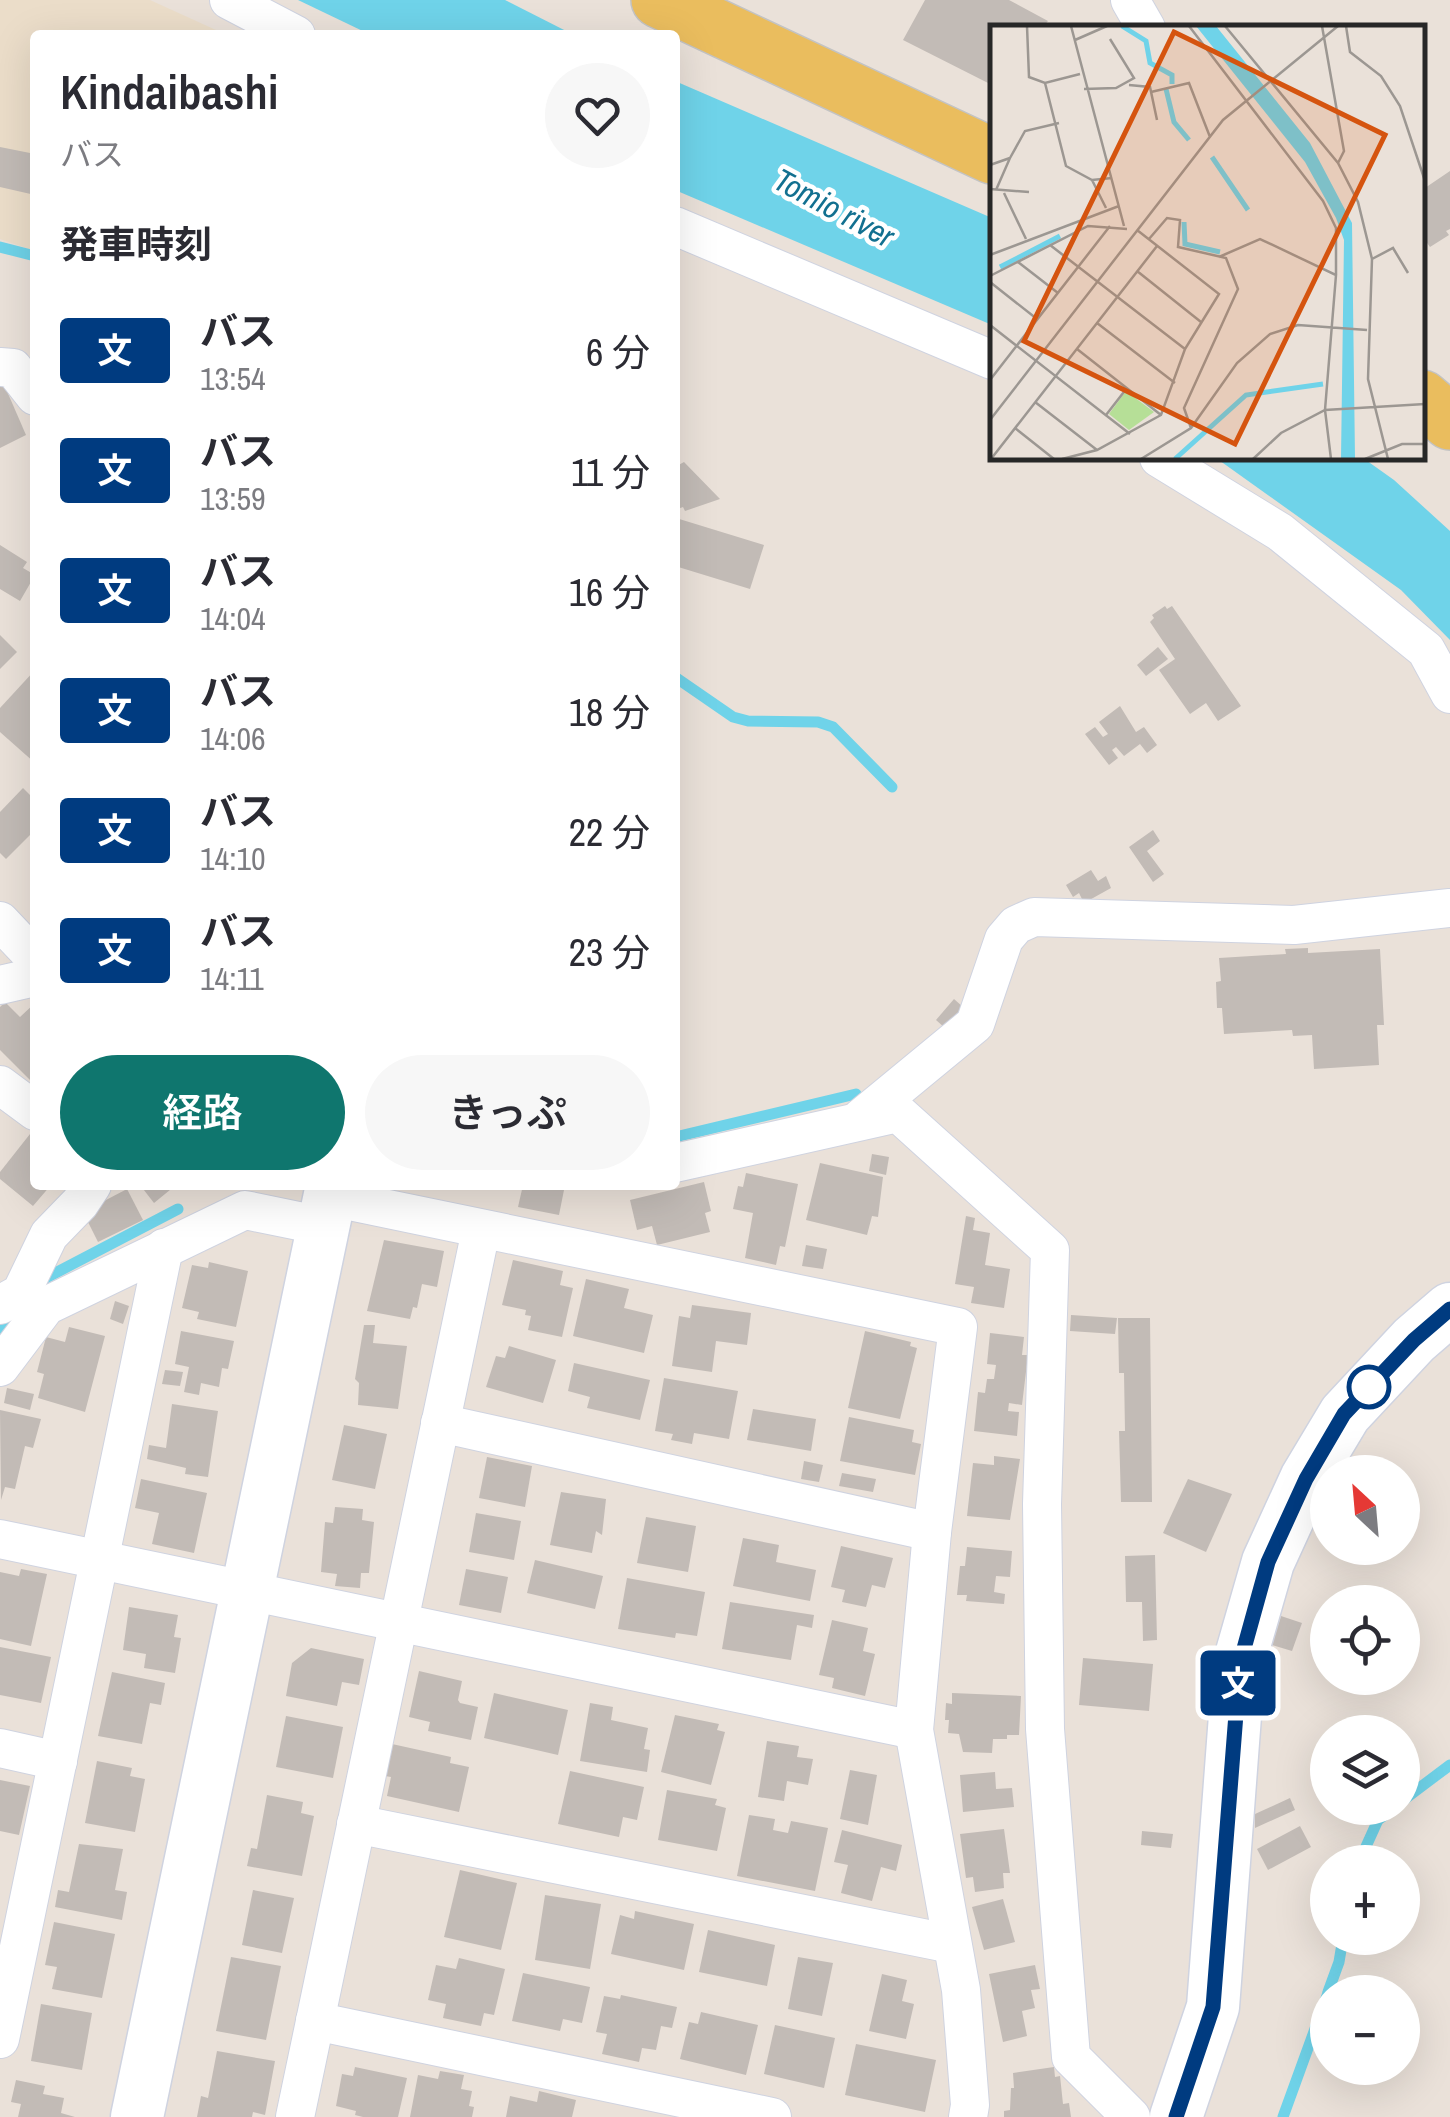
<!DOCTYPE html>
<html lang="ja">
<meta charset="utf-8">
<style>
:root{--surface:#fff;--page:#f7f7f7;--text:#2b2b33;--muted:#7c7c81;--accent:#0f766e}
body{margin:0;font-family:"Archivo Narrow","Noto Sans JP",sans-serif;background:var(--page);color:var(--text);height:100vh;display:flex;flex-direction:column;font-size:38px;white-space:nowrap}
*{box-sizing:border-box;margin:0}
p{font-size:32px;color:var(--muted)}
.icon{flex:none;width:55px;height:55px;fill:none;stroke:currentColor;stroke-width:2;stroke-linecap:round;stroke-linejoin:round}
.map{position:relative;flex:1;overflow:hidden}
.side{position:absolute;left:30px;top:30px;width:650px;height:1160px;display:flex;flex-direction:column;background:var(--surface);border-radius:10px;box-shadow:0 10px 40px #0002}
.side>*{flex:none}
.badge{padding:0 20px;border-radius:8px;font-size:35px;line-height:65px}
.needle{width:65px;rotate:334deg}
.controls{position:absolute;left:1310px;top:1455px;display:grid;gap:20px}
.controls a{display:grid;place-items:center;width:110px;height:110px;border-radius:50%;background:var(--surface);box-shadow:0 10px 40px #0002;font-size:50px}
.map>.badge{position:absolute;translate:-50% -50%;box-shadow:0 0 0 5px #fff}
h2{padding:0 30px;font-size:38px;line-height:90px}
.round{display:grid;place-items:center;flex:none;width:105px;height:105px;border-radius:52px;background:var(--page)}
.overview{display:flex;align-items:center;justify-content:space-between;height:170px;padding:0 30px}
h1{font-size:48px;font-weight:600;line-height:75px}
.primary-button{display:flex;gap:20px;margin-top:auto;padding:20px 30px}
.primary-button a{flex:1;height:115px;border-radius:60px;background:var(--accent);color:#fff;font-size:40px;font-weight:600;line-height:115px;text-align:center}
.primary-button a+a{background:var(--page);color:var(--text)}
ul{padding:0;list-style:none}
li{display:flex;align-items:center;gap:30px;height:120px;padding:0 30px}
li div{flex:1}
li b{display:block;font-size:38px}
li em{font-style:normal}
li .badge{min-width:110px;font-weight:700;text-align:center}
.map>svg:first-child{display:block}
.education{fill:#ebddc9}
.water{fill:#6fd3e9}
.lines{fill:none;stroke-linecap:round;stroke-linejoin:round}
.stream{stroke:#6fd3e9;stroke-width:11}
.building{fill:#c2bbb6}
.street-casing{stroke:#cfd3e0;stroke-width:40}
.secondary-casing{stroke:#cfd3e0;stroke-width:55}
.primary-casing{stroke:#c3c3c3;stroke-width:58}
.street{stroke:#fff;stroke-width:38}
.secondary{stroke:#fff;stroke-width:52}
.primary{stroke:#eabd5e;stroke-width:55}
.line-casing{stroke:#fff;stroke-width:22}
.line{stroke:#003b80;stroke-width:15}
.stop-dot{fill:#fff;stroke:#003b80;stroke-width:5}
.labels{text-anchor:middle;stroke-width:9;stroke-linejoin:round;paint-order:stroke}
.water-label{font-size:32px;font-style:italic;fill:#127090;stroke:#fff}
.inset-river{fill:none;stroke:#6fd3e9;stroke-width:5}
.inset-road{fill:none;stroke:#9c9792;stroke-width:2.5}
.view{fill:#d5540f;fill-opacity:0.15;stroke:#d5540f;stroke-width:5}
.inset-edge{fill:none;stroke:#272727;stroke-width:5}
</style>
<div class="map">
<svg width="1450" height="2117" viewBox="0 0 1450 2117">
<rect width="100%" height="100%" fill="#eae1d9"/>
<polygon class="education" points="0,0 150,0 227,35 35,35 35,251 0,239"/>
<g class="water">
<polygon points="298,0 505,0 574,35 371,35"/>
<polygon points="675,81 992,218 992,325 675,190"/>
<polygon points="1216,458 1363,458 1394,480 1450,531 1450,640 1401,590"/>
</g>
<g class="lines">
<g class="stream">
<polyline points="0,247 35,256"/>
<polyline points="675,677 733,717 748,721 818,722 833,727 892,787"/>
<polyline points="675,1137 856,1094"/>
<polyline points="40,1281 178,1209"/>
<polyline points="0,1330 16,1310"/>
<polyline points="1402,1801 1450,1765"/>
<polyline points="1359,1862 1378,1820 1394,1808"/>
<polyline points="1328,1992 1339,1962 1343,1938"/>
<polyline points="1283,2117 1328,1993"/>
</g>
</g>
<g class="building">
<polygon points="925,0 1009,0 1048,21 1042,28 992,28 992,85 903,40"/>
<polygon points="0,147 35,154 35,195 0,187"/>
<polygon points="1450,171 1450,229 1446,231 1449,235 1430,247 1422,236 1422,190"/>
<polygon points="3,382 26,435 0,448 0,383"/>
<polygon points="684,462 720,499 685,511 683,507 675,510 675,467"/>
<polygon points="676,518 764,545 750,589 675,566"/>
<polygon points="0,545 27,562 23,568 35,575 20,601 0,589"/>
<polygon points="1165,606 1167,609 1172,606 1241,706 1218,721 1206,703 1190,714 1159,670 1175,659 1150,622 1154,618 1152,615"/>
<polygon points="0,635 17,652 0,669"/>
<polygon points="1158,647 1168,659 1146,676 1137,665"/>
<polygon points="35,670 35,763 0,732 0,708"/>
<polygon points="1120,706 1136,732 1144,727 1157,745 1147,753 1140,744 1124,756 1116,747 1112,750 1118,758 1109,765 1085,734 1095,727 1103,737 1108,734 1099,722"/>
<polygon points="23,788 35,800 35,830 6,859 0,853 0,812"/>
<polygon points="1153,830 1160,841 1147,851 1164,874 1153,882 1129,847"/>
<polygon points="1091,870 1098,881 1106,876 1111,888 1084,903 1079,893 1073,897 1066,885"/>
<polygon points="1308,948 1308,953 1380,949 1384,1025 1377,1025 1379,1065 1314,1069 1312,1035 1293,1036 1292,1030 1224,1034 1222,1008 1217,1008 1216,982 1221,981 1219,958 1286,954 1285,949"/>
<polygon points="954,999 963,1007 945,1028 936,1020"/>
<polygon points="5,1002 20,1017 35,1003 35,1085 0,1050 0,1007"/>
<polygon points="30,1134 35,1138 35,1185 51,1185 33,1206 0,1179 0,1172"/>
<polygon points="872,1154 889,1157 886,1175 869,1171"/>
<polygon points="820,1163 883,1177 878,1217 872,1216 867,1235 806,1220"/>
<polygon points="746,1173 798,1184 785,1247 780,1246 776,1265 745,1258 753,1213 733,1209 738,1186 743,1187"/>
<polygon points="704,1182 711,1211 705,1213 710,1232 657,1245 652,1226 637,1230 630,1200"/>
<polygon points="140,1185 176,1185 154,1203"/>
<polygon points="523,1185 565,1185 559,1215 518,1207"/>
<polygon points="127,1189 143,1220 98,1242 83,1212"/>
<polygon points="966,1216 975,1218 973,1230 990,1233 985,1265 1010,1269 1004,1308 971,1303 974,1287 955,1284"/>
<polygon points="384,1240 444,1251 437,1287 422,1284 417,1308 413,1307 410,1319 367,1311"/>
<polygon points="806,1245 827,1249 823,1269 802,1266"/>
<polygon points="513,1260 563,1271 560,1285 573,1288 562,1337 528,1330 531,1316 525,1315 526,1310 502,1305"/>
<polygon points="209,1262 248,1271 236,1327 197,1319 199,1312 182,1308 192,1265 208,1268"/>
<polygon points="586,1279 629,1289 624,1308 653,1315 644,1353 573,1336"/>
<polygon points="115,1301 129,1306 123,1324 110,1319"/>
<polygon points="692,1305 751,1313 747,1345 716,1341 712,1372 672,1366 679,1316 690,1318"/>
<polygon points="1071,1315 1117,1318 1115,1334 1070,1331"/>
<polygon points="1118,1318 1150,1318 1152,1502 1121,1502 1119,1431 1125,1431 1124,1373 1119,1373"/>
<polygon points="364,1325 375,1325 373,1343 407,1346 398,1409 358,1405 359,1383 355,1379"/>
<polygon points="69,1327 105,1336 85,1412 38,1398 44,1374 37,1372 46,1337 65,1342"/>
<polygon points="181,1331 234,1341 228,1369 222,1368 219,1387 201,1383 199,1395 184,1392 189,1367 175,1364"/>
<polygon points="865,1331 911,1342 910,1346 917,1348 900,1419 848,1408"/>
<polygon points="990,1333 1024,1337 1022,1355 1028,1355 1022,1405 1009,1403 1008,1411 1019,1412 1017,1436 974,1431 978,1392 985,1393 987,1379 994,1379 996,1365 987,1364"/>
<polygon points="509,1346 556,1360 543,1403 486,1387 496,1356 505,1358"/>
<polygon points="574,1363 650,1380 640,1420 587,1408 590,1397 568,1391"/>
<polygon points="165,1370 183,1372 180,1386 162,1384"/>
<polygon points="664,1378 738,1391 729,1439 694,1433 692,1444 671,1440 673,1434 655,1431"/>
<polygon points="7,1388 34,1394 30,1410 4,1403"/>
<polygon points="172,1404 218,1411 208,1477 185,1474 186,1468 147,1459 149,1445 166,1448"/>
<polygon points="753,1409 816,1419 811,1451 747,1440"/>
<polygon points="0,1410 41,1419 33,1448 25,1446 15,1489 5,1487 1,1500"/>
<polygon points="849,1417 914,1430 912,1442 921,1444 915,1475 840,1461"/>
<polygon points="344,1425 387,1434 375,1489 332,1480"/>
<polygon points="994,1456 1020,1459 1010,1520 967,1516 973,1463 994,1465"/>
<polygon points="487,1457 532,1466 525,1507 479,1498"/>
<polygon points="804,1461 823,1465 819,1482 801,1479"/>
<polygon points="842,1473 876,1479 873,1492 839,1486"/>
<polygon points="141,1479 207,1493 194,1553 152,1544 159,1513 135,1508"/>
<polygon points="1188,1479 1232,1494 1206,1552 1163,1533"/>
<polygon points="561,1492 606,1499 602,1535 596,1531 592,1553 550,1545"/>
<polygon points="335,1507 363,1509 362,1520 374,1522 369,1573 361,1573 360,1588 335,1586 337,1574 321,1572 325,1522 333,1523"/>
<polygon points="476,1513 521,1521 514,1560 469,1552"/>
<polygon points="646,1517 696,1526 688,1572 637,1563"/>
<polygon points="743,1538 779,1545 776,1562 816,1570 810,1601 733,1586"/>
<polygon points="841,1546 893,1558 885,1588 872,1585 866,1607 842,1602 845,1590 831,1587"/>
<polygon points="967,1547 1012,1551 1010,1577 996,1576 994,1592 1005,1594 1004,1604 966,1601 967,1595 957,1595 960,1566 965,1566"/>
<polygon points="1155,1555 1157,1640 1143,1641 1142,1602 1126,1602 1125,1556"/>
<polygon points="535,1560 603,1576 595,1609 527,1593"/>
<polygon points="21,1569 47,1574 31,1646 0,1639 0,1572 19,1576"/>
<polygon points="466,1569 508,1577 501,1613 459,1605"/>
<polygon points="627,1578 705,1592 697,1636 676,1633 675,1638 618,1629"/>
<polygon points="730,1602 814,1615 812,1628 797,1625 791,1660 722,1649"/>
<polygon points="129,1607 178,1615 174,1637 181,1638 175,1673 144,1668 146,1654 123,1650"/>
<polygon points="1281,1616 1302,1623 1292,1651 1272,1645"/>
<polygon points="832,1620 868,1628 863,1651 875,1654 865,1696 832,1688 834,1678 819,1675"/>
<polygon points="0,1647 51,1657 41,1703 0,1695"/>
<polygon points="311,1648 364,1659 359,1685 342,1682 337,1706 286,1696 292,1663"/>
<polygon points="1083,1658 1153,1664 1149,1711 1079,1705"/>
<polygon points="419,1671 462,1681 458,1700 460,1703 478,1707 471,1740 428,1731 430,1722 409,1717"/>
<polygon points="112,1672 165,1683 161,1705 150,1703 142,1744 98,1736"/>
<polygon points="494,1693 568,1710 558,1755 484,1738"/>
<polygon points="952,1693 1021,1696 1019,1735 1007,1735 1007,1739 993,1739 992,1753 963,1752 959,1734 948,1733 949,1720 945,1720 946,1703 952,1704"/>
<polygon points="590,1703 613,1707 611,1720 648,1728 644,1749 650,1750 647,1772 580,1761"/>
<polygon points="675,1715 719,1724 717,1730 725,1732 711,1785 661,1772"/>
<polygon points="286,1716 343,1727 333,1778 276,1767"/>
<polygon points="767,1741 799,1746 797,1757 813,1759 808,1785 787,1781 784,1801 758,1797"/>
<polygon points="392,1744 451,1757 450,1763 469,1767 459,1812 387,1796 391,1777 385,1776"/>
<polygon points="97,1761 132,1768 130,1776 145,1779 135,1832 85,1823"/>
<polygon points="850,1770 877,1775 868,1825 840,1819"/>
<polygon points="570,1771 644,1787 637,1820 623,1817 619,1837 558,1824"/>
<polygon points="995,1772 996,1789 1012,1788 1014,1807 963,1812 960,1775"/>
<polygon points="0,1780 30,1786 19,1835 0,1831"/>
<polygon points="667,1790 717,1799 715,1805 726,1808 717,1851 658,1840"/>
<polygon points="267,1795 303,1802 301,1813 314,1816 302,1876 247,1866 251,1848 257,1849"/>
<polygon points="1290,1798 1295,1810 1255,1828 1255,1814"/>
<polygon points="749,1815 775,1819 773,1830 788,1833 791,1821 828,1828 815,1891 737,1876"/>
<polygon points="1300,1826 1311,1847 1268,1870 1257,1849"/>
<polygon points="1004,1829 1010,1873 1003,1873 1004,1888 975,1892 973,1877 966,1878 960,1834"/>
<polygon points="842,1830 902,1845 896,1871 881,1867 872,1901 841,1893 848,1865 834,1862"/>
<polygon points="1142,1831 1173,1834 1171,1848 1141,1845"/>
<polygon points="79,1844 123,1849 115,1890 127,1892 122,1920 55,1907 58,1890 69,1892"/>
<polygon points="460,1870 517,1883 501,1950 444,1937"/>
<polygon points="253,1890 294,1898 282,1953 242,1945"/>
<polygon points="545,1895 601,1904 590,1969 535,1960"/>
<polygon points="1003,1899 1015,1942 984,1950 972,1907"/>
<polygon points="635,1911 694,1924 684,1970 611,1954 620,1915 634,1919"/>
<polygon points="54,1922 115,1934 102,1998 52,1989 57,1967 45,1965"/>
<polygon points="708,1930 775,1945 767,1986 699,1972"/>
<polygon points="231,1957 281,1966 266,2040 216,2031"/>
<polygon points="798,1957 833,1963 822,2016 788,2009"/>
<polygon points="459,1958 505,1969 494,2015 484,2013 481,2026 443,2018 446,2004 428,2000 436,1965 456,1969"/>
<polygon points="1035,1965 1040,1989 1031,1990 1035,2008 1022,2011 1027,2036 1003,2042 989,1974"/>
<polygon points="523,1973 590,1987 582,2023 563,2019 560,2031 512,2021"/>
<polygon points="882,1974 907,1980 902,2001 914,2004 906,2039 869,2031"/>
<polygon points="621,1995 677,2007 672,2028 661,2026 656,2050 642,2048 639,2062 602,2054 607,2034 596,2032 604,1996 620,1999"/>
<polygon points="41,2004 92,2013 82,2070 31,2061"/>
<polygon points="701,2012 758,2025 746,2075 680,2059 689,2022 698,2024"/>
<polygon points="775,2025 835,2038 824,2088 764,2074"/>
<polygon points="856,2044 936,2060 925,2112 845,2095"/>
<polygon points="217,2051 275,2061 265,2115 253,2112 252,2117 197,2117 201,2096 208,2098"/>
<polygon points="355,2067 407,2078 398,2117 363,2117 355,2115 356,2111 336,2106 342,2074 353,2076"/>
<polygon points="1054,2067 1055,2077 1060,2076 1063,2104 1069,2103 1071,2117 1004,2117 1004,2111 1010,2110 1011,2088 1014,2088 1013,2073"/>
<polygon points="440,2071 464,2075 461,2089 472,2091 469,2106 474,2107 472,2117 410,2117 418,2075 438,2079"/>
<polygon points="16,2080 45,2086 43,2094 64,2098 61,2113 75,2117 18,2117 21,2104 11,2102"/>
<polygon points="539,2091 576,2100 572,2117 506,2117 510,2096 537,2102"/>
</g>
<g class="lines">
<defs>
<g id="street">
<polyline points="229,0 296,35"/>
<polyline points="1130,0 1146,28"/>
<polyline points="675,226 992,360"/>
<polyline points="0,367 13,368 35,396"/>
<polyline points="1159,458 1280,532 1426,650 1450,694"/>
<polyline points="0,921 35,958"/>
<polyline points="0,985 35,977"/>
<polyline points="0,1085 35,1111"/>
<polyline points="861,1118 975,1024 1004,939 1016,925 1034,917 1294,925 1450,908"/>
<polyline points="675,1163 898,1113 1050,1250 1042,1504 1045,1729 1071,2057 1131,2117"/>
<polyline points="330,1197 958,1327 932,1532 914,1730 961,1990 970,2105 968,2117"/>
<polyline points="0,1305 21,1293 49,1235 80,1203 92,1185"/>
<polyline points="0,1367 46,1306 245,1210 323,1226"/>
<polyline points="440,1423 932,1532"/>
<polyline points="0,1539 914,1730"/>
<polyline points="0,1748 58,1761"/>
<polyline points="356,1824 952,1944"/>
<polyline points="315,2021 772,2117"/>
<polyline points="0,2039 164,1248"/>
<polyline points="295,2117 481,1230"/>
</g>
<g id="secondary">
<polyline points="137,2117 332,1185"/>
<polyline points="1176,2117 1213,2007 1239,1663 1268,1562 1306,1479 1345,1414 1414,1340 1450,1309"/>
</g>
<g id="primary">
<polyline points="659,0 992,156"/>
<polyline points="1422,398 1450,422"/>
</g>
</defs>
<use href="#street" class="street-casing"/>
<use href="#secondary" class="secondary-casing"/>
<use href="#primary" class="primary-casing"/>
<use href="#street" class="street"/>
<use href="#secondary" class="secondary"/>
<use href="#primary" class="primary"/>
</g>
<g class="lines">
<defs>
<polyline id="line" points="1176,2117 1213,2007 1240,1663 1268,1562 1306,1479 1344,1414 1414,1340 1450,1309"/>
</defs>
<use href="#line" class="line-casing"/>
<use href="#line" class="line"/>
</g>
<circle class="stop-dot" cx="1369" cy="1387" r="20"/>
<g class="labels">
<g class="water-label">
<text transform="translate(834 208) rotate(28)" y="11">Tomio river</text>
</g>
</g>
<g transform="translate(990 25)">
<rect width="435" height="435" fill="#eae1d9"/>
<path d="M 136,366 L 164,387 L 139,405 L 119,389 Z" fill="#b6df97"/>
<path d="M 206,1 L 226,1 L 320,118 L 362,198 L 365,434 L 351,434 L 354,215 L 346,193 L 315,137 Z" fill="#6fd3e9"/>
<path class="inset-river" d="M 132,1 L 156,16 L 160,38 L 182,50 L 182,59M 176,64 L 184,97 L 199,115M 222,132 L 258,185M 194,197 L 195,219 L 230,227M 10,242 L 70,211M 185,434 L 256,370 L 333,359"/>
<path class="inset-road" d="M 37,1 L 39,52 L 55,58 L 90,49M 81,1 L 134,201M 199,1 L 333,176 L 346,203 L 346,250M 235,1 L 348,138 L 368,177 L 382,234 L 378,354 L 398,434M 332,1 L 354,126 L 348,138M 356,1 L 360,27 L 391,51 L 410,81 L 435,156M 85,15 L 117,1M 55,58 L 76,141 L 102,155 L 122,153M 139,60 L 160,62 L 167,95M 94,64 L 126,63 L 144,53 L 120,14M 161,67 L 199,58 L 220,112M 20,133 L 35,106 L 69,98M 0,140 L 20,133 L 6,165M 102,155 L 116,183M 0,164 L 39,167M 14,168 L 36,214M 159,214 L 177,193 L 190,195 L 188,222 L 236,233 L 248,264 L 194,383 L 201,403M 60,220 L 195,324M 0,230 L 129,181M 229,232 L 270,214 L 346,250 L 335,385 L 341,434M 382,234 L 403,223 L 418,248M 28,237 L 68,268M 147,246 L 211,297M 0,251 L 98,201 L 137,204M 0,257 L 47,294M 107,298 L 185,358M 0,300 L 140,409M 87,324 L 171,390M 0,355 L 120,201M 45,377 L 107,425M 116,390 L 137,363M 0,395 L 233,95 L 348,1M 25,403 L 64,434M 1,434 L 167,221M 72,434 L 107,425 L 171,390 L 195,324 L 229,269 L 147,205M 151,434 L 201,403 L 247,338 L 280,309 L 308,300 L 377,305M 263,434 L 291,408 L 335,385 L 435,379M 375,434 L 412,419 L 435,419"/>
<path class="view" d="M 184,7 L 395,110 L 245,419 L 34,316 Z"/>
<rect width="435" height="435" class="inset-edge"/>
</g>
</svg>
<div class="controls">
<a><svg class="needle" viewBox="-14 -14 28 28"><path d="M0-13l5 13h-10z" fill="#e53935"/><path d="M0 13l5-13h-10z" fill="#7c7c81"/></svg></a>
<a><svg class="icon" aria-label="locate" viewBox="0 0 24 24"><circle cx="12" cy="12" r="6"/><path d="M12 2v4M12 18v4M2 12h4M18 12h4"/></svg></a>
<a><svg class="icon" aria-label="layers" viewBox="0 0 24 24"><path d="M12 4l9 5-9 5-9-5zM3 14l9 5 9-5"/></svg></a>
<a>+</a>
<a>−</a>
</div>
<b class="badge" style="left:1238px;top:1683px;background:#003b80;color:#fff">文</b>
<section class="side">
<div class="overview"><div><h1>Kindaibashi</h1><p>バス</p></div><a class="round"><svg class="icon" aria-label="heart" viewBox="0 0 24 24"><path d="M12 20l-8-8c-3-5 5-10 8-4 3-6 11-1 8 4z"/></svg></a></div>
<h2>発車時刻</h2>
<ul>
<li><span class="badge" style="background:#003b80;color:#fff">文</span><div><b>バス</b><p>13:54</p></div><em>6 分</em></li>
<li><span class="badge" style="background:#003b80;color:#fff">文</span><div><b>バス</b><p>13:59</p></div><em>11 分</em></li>
<li><span class="badge" style="background:#003b80;color:#fff">文</span><div><b>バス</b><p>14:04</p></div><em>16 分</em></li>
<li><span class="badge" style="background:#003b80;color:#fff">文</span><div><b>バス</b><p>14:06</p></div><em>18 分</em></li>
<li><span class="badge" style="background:#003b80;color:#fff">文</span><div><b>バス</b><p>14:10</p></div><em>22 分</em></li>
<li><span class="badge" style="background:#003b80;color:#fff">文</span><div><b>バス</b><p>14:11</p></div><em>23 分</em></li>
</ul>
<div class="primary-button"><a>経路</a><a>きっぷ</a></div>
</section>
</div>
